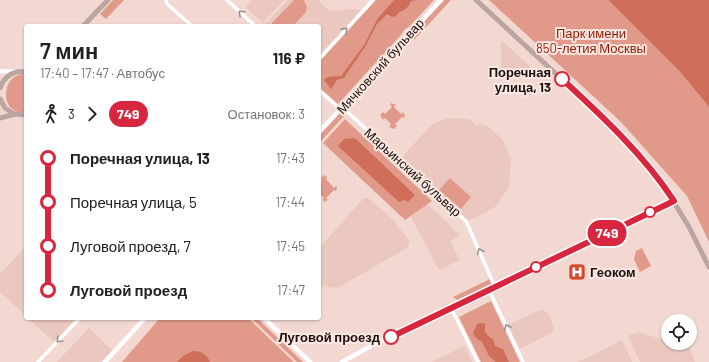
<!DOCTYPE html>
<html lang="ru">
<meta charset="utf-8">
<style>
:root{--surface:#fff;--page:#f2f2f2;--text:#202124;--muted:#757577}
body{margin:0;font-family:Barlow,sans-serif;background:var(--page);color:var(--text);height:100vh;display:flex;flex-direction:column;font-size:15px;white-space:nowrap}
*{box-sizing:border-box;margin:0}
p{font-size:13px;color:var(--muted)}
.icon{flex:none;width:22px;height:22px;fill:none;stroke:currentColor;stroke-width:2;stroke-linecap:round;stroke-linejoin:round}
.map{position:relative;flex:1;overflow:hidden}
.side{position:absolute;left:24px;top:24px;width:297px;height:296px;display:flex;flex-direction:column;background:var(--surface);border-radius:4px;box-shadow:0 1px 3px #0004}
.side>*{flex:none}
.badge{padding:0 8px;border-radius:13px;font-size:14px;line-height:26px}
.buttons{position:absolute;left:661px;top:314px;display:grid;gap:8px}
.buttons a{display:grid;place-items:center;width:36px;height:36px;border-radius:50%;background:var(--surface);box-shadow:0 1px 3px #0004;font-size:20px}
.map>.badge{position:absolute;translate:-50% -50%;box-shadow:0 0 0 2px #fff}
.legs{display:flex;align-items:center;gap:6px;height:44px;padding:0 16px;font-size:13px}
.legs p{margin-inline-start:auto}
.headline{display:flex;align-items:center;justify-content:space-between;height:68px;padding:0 16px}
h1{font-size:22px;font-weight:600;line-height:30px}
ul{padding:0 16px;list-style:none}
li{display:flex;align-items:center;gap:14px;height:44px;font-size:15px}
li i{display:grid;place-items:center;width:6px;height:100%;margin:0 5px;background:currentColor}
li i::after{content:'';width:10px;height:10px;margin:-5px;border:3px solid;border-radius:50%;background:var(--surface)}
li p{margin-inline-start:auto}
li:first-child i{background:linear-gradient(#0000 50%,currentColor 0)}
li:last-child i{background:linear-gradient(currentColor 50%,#0000 0)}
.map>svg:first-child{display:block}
.built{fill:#eac8bf}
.green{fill:#e19a8a}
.water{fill:#d06f59}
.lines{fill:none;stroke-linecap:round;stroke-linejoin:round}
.minor{stroke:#fff;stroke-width:3.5}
.tertiary{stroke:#fff;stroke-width:4.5}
.secondary{stroke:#baa5a0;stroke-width:5}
.oneway{stroke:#989493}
.line-1-casing{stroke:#fff;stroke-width:9}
.line-1{stroke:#d7263d;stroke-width:6}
.stop-1-dot{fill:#fff;stroke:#d7263d;stroke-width:2}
.labels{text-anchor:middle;stroke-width:4;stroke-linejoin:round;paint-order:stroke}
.park-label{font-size:13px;fill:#921b00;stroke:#fde7e2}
.street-label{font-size:13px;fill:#1a110f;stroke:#fde7e2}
.stop-label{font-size:13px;font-weight:bold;fill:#1a110f;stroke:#fde7e2;text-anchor:end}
.poi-label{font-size:13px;font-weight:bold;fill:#1a110f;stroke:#fde7e2;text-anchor:start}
</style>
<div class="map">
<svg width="709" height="362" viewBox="0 0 709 362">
<rect width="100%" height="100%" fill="#f3d8d2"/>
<g class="built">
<polygon points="252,0 284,0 263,23 245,7"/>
<polygon points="288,0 318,0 327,9 331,11 359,9 361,11 319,57 319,26 267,26 265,24"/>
<polygon points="501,40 530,66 523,74 507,74 503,75 498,69 501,66"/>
<polygon points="447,118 469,119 477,126 481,123 485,126 487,125 503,140 511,159 509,187 495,207 469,221 442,197 426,182 427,179 402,157 431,125"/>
<polygon points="364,198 367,198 372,201 394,221 410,242 407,248 341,286 334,288 321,285 319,284 319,248"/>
<polygon points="427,204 446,221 459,235 450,242 460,260 439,270 410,215"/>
<polygon points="26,246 26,316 0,292 0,274"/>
<polygon points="543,310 548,313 554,327 554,330 551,333 520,349 508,325 538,311"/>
<polygon points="28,318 76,318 54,342"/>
<polygon points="89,328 112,350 101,362 57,362"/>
<polygon points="638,332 668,341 668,343 674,343 690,348 695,362 640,362 628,336"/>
<polygon points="622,340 632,362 577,362 593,355"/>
<polygon points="465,346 472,362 431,362"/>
</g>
<g class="green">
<polygon points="113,0 124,0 106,19 100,14"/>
<polygon points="294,0 304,0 307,7 306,12 293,26 272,26 272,23"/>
<polygon points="376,0 434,0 410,26 405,29 401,35 338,104 319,87 319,62"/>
<polygon points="444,0 451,0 414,40 410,37"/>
<polygon points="489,0 608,0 680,72 709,107 709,242 687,196 621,122"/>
<path d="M 22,74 L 26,75 L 26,112 C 0,116 0,77 22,74 Z"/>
<polygon points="391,103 396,105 394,107 401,114 403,112 405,116 404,118 402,117 395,124 397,126 394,129 389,127 391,124 385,118 383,120 380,115 383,112 385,114 392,107 390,105"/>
<polygon points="341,112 346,114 321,141 319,139 319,136"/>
<polygon points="345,119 432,201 405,220 323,143"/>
<polygon points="325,175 327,177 326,179 334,188 336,186 337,188 336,191 334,190 326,198 328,200 324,202 323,200 324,198 319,193 319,184 322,180 321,179 323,176"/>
<polygon points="450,178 471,197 461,209 439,190"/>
<polygon points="642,248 651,266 640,272 634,259 636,251"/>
<polygon points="490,279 491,284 457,300 453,297"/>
<polygon points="491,301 520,362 481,362 459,317"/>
<polygon points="160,318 248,318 294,362 122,362"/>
<polygon points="251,318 257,318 303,362 297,362"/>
</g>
<g class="water">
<path d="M 394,0 L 418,0 L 411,1 C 408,8 405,10 399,12 L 396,16 L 392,17 L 387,14 L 377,24 L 365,47 L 345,76 L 344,78 L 337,80 L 331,89 L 324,80 L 328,77 L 341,76 L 364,45 L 378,18 Z"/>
<polygon points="608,0 709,0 709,107 680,72"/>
<polygon points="355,138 415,195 408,202 404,200 399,202 338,146 344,139"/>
<polygon points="480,323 485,324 485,332 489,337 493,339 495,346 503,349 509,362 496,362 489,356 482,342 476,338 473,333 477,324"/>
<path d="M 193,351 C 201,351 207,354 210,362 L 177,362 L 183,356 Z"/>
</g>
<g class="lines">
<g class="minor">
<polyline points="166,0 167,4 192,26"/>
<polyline points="227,0 255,26"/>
<polyline points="319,59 373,0"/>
<polyline points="319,90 340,109"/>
<polyline points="342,107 403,163 424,185 466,221 495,287"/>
<polyline points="489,290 523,362"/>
<polyline points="451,308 478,362"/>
<polyline points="38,362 80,318"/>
</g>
<g class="tertiary">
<polyline points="0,71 17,72"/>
<polyline points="319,132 441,0"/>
<polyline points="264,318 310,362"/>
<polyline points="105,362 145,318"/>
<polyline points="342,362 371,346 674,201"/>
</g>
<g class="secondary">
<polyline points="476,0 580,96 627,142 667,191 689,227 709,267"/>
<polyline points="83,26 108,0"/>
<path d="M 0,88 C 4,76 14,70 26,72"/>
<polyline points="0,99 5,108 14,114"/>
<polyline points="0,118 15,114 26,115"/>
</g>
</g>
<defs><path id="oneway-chevron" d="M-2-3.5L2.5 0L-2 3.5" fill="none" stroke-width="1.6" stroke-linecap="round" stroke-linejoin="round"/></defs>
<g class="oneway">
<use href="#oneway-chevron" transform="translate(241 13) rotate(-137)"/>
<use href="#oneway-chevron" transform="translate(345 30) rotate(-48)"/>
<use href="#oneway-chevron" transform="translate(480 251) rotate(-113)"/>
<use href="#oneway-chevron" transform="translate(507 327) rotate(-116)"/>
<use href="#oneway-chevron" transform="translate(59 340) rotate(134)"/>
</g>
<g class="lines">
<defs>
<path id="line-1" d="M 391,337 L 674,201 C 644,155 602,116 562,79"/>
</defs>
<use href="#line-1" class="line-1-casing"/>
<use href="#line-1" class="line-1"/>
</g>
<defs>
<symbol id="hospital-square" viewBox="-11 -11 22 22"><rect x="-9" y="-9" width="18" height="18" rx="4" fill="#d54a2d" stroke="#fde7e2"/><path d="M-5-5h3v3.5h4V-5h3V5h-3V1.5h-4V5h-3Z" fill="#fff"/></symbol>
</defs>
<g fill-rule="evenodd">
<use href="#hospital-square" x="567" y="262" width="20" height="20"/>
</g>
<g class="stop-1-dot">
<circle cx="562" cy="79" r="7"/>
<circle cx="650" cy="212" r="5"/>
<circle cx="536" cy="267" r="5"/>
<circle cx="391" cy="337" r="7"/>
</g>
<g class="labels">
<g class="park-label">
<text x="591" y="38">Парк имени<tspan x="591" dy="15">850-летия Москвы</tspan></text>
</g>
<g class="street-label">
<text transform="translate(380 66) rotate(-48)" y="5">Мячковский бульвар</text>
<text transform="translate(413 172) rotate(42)" y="5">Марьинский бульвар</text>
</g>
<g class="stop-label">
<text x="551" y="77">Поречная<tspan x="551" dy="15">улица, 13</tspan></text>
<text x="380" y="342">Луговой проезд</text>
</g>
<g class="poi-label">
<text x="590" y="277">Геоком</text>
</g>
</g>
</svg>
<div class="buttons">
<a><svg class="icon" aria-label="locate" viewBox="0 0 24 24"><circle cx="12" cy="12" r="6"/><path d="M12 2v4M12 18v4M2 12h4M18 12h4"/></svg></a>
</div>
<b class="badge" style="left:607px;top:233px;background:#d7263d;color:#fff">749</b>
<section class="side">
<div class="headline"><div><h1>7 мин</h1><p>17:40 – 17:47 · Автобус</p></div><b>116 ₽</b></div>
<div class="legs"><svg class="icon" aria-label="walk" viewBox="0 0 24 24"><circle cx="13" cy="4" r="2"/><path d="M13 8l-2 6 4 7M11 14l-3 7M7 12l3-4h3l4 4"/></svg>3<svg class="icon" aria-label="forward" viewBox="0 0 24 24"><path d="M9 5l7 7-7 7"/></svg><b class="badge" style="background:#d7263d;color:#fff">749</b><p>Остановок: 3</p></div>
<ul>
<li><i style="color:#d7263d"></i><b>Поречная улица, 13</b><p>17:43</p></li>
<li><i style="color:#d7263d"></i><span>Поречная улица, 5</span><p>17:44</p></li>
<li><i style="color:#d7263d"></i><span>Луговой проезд, 7</span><p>17:45</p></li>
<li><i style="color:#d7263d"></i><b>Луговой проезд</b><p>17:47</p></li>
</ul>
</section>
</div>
